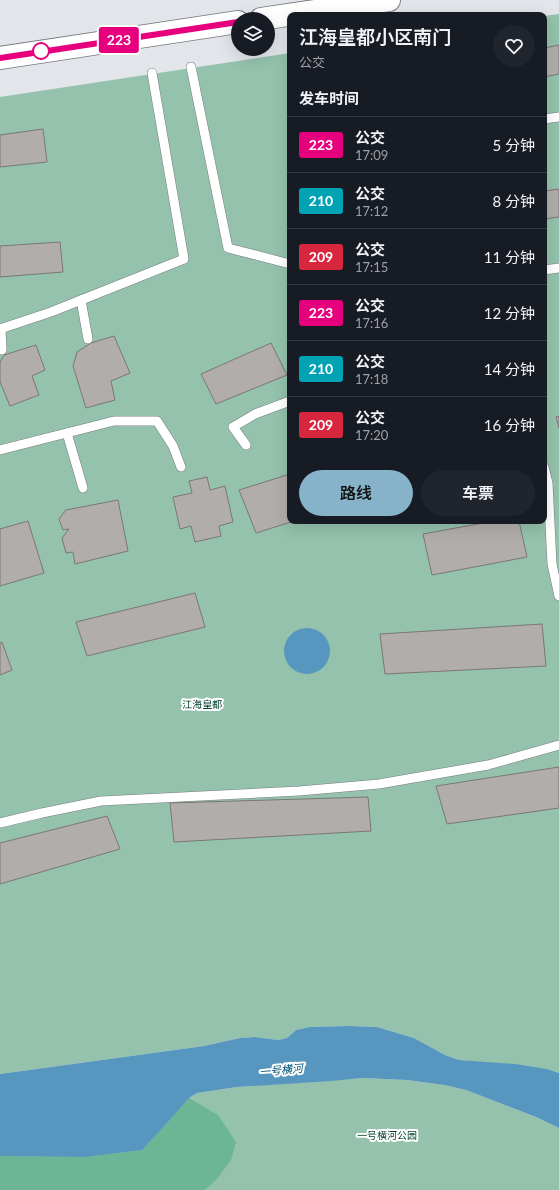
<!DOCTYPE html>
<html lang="zh">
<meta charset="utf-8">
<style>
:root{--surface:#171b24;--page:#20242c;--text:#f1f3f6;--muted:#9ea1a6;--line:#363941;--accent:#86b3ca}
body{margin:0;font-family:Lato,"Noto Sans SC",sans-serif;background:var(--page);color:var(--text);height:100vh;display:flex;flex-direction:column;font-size:15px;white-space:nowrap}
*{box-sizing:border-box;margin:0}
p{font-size:13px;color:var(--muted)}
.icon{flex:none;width:22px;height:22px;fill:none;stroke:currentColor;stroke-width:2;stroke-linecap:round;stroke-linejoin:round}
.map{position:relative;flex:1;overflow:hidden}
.sheet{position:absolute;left:287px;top:12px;width:260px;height:512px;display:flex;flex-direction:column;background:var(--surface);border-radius:8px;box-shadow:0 4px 16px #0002}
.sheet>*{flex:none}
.badge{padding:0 8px;border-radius:3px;font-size:14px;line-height:26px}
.fabs{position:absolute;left:231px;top:12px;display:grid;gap:8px}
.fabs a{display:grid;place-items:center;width:44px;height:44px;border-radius:50%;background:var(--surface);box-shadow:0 4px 16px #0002;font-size:20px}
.map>.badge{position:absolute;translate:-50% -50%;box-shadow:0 0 0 2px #fff}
h2{padding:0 12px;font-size:15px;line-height:36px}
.round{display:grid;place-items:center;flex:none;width:42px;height:42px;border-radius:21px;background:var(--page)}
.summary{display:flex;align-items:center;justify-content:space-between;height:68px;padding:0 12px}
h1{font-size:19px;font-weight:600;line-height:30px}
.primary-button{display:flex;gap:8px;margin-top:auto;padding:8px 12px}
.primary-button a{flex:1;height:46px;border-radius:24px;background:var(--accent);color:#111;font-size:16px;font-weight:600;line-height:46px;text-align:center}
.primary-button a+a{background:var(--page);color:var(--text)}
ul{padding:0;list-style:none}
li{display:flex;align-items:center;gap:12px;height:56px;padding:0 12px;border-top:1px solid var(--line)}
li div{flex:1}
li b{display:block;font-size:15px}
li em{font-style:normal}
li .badge{min-width:44px;font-weight:700;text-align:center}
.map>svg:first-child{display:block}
.green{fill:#94c2ac}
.forest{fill:#6db695}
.water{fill:#5796be}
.building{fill:#b1adaa;stroke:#7b7775}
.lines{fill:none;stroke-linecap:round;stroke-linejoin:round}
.lane-casing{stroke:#787b7e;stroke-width:10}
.secondary-casing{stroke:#787b7e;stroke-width:24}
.lane{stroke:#fff;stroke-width:9}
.secondary{stroke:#fff;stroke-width:22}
.line-casing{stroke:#fff;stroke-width:9}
.line{stroke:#e6007e;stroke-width:6}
.stop-dot{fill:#fff;stroke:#e6007e;stroke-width:2}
.labels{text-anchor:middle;stroke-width:4;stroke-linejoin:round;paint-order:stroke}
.park-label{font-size:10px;fill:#03432e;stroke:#fff}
.water-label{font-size:11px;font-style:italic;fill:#00537a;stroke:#fff}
</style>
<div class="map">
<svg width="559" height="1190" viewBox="0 0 559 1190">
<rect width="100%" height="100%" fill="#e2e5e9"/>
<g class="green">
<polygon points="559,14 559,1073 547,1069 459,1060 445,1055 414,1038 377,1027 350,1026 309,1027 296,1030 287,1038 278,1040 255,1037 240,1038 204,1046 0,1074 0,97 290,53 290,521 544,521 544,16"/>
<polygon points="362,1078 407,1080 444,1085 466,1090 536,1117 559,1128 559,1190 0,1190 0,1156 189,1098 197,1093 237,1087"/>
</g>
<polygon class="forest" points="189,1098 218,1115 236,1142 231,1160 216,1180 205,1190 0,1190 0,1156 85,1157 142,1150 167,1123"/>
<g class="water">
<circle cx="307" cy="651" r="23"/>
<polygon points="350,1026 377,1027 414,1038 445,1055 459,1060 515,1064 547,1069 559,1073 559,1128 536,1117 466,1090 444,1085 407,1080 362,1078 331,1081 237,1087 197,1093 189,1098 167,1123 142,1150 85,1157 0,1156 0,1074 204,1046 240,1038 255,1037 278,1040 287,1038 296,1030 309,1027"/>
</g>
<g class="building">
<polygon points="559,45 559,74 544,77 544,48"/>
<polygon points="43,129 47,162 0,167 0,135"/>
<polygon points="559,189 559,217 544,219 544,191"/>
<polygon points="60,242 63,272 0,277 0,246"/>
<polygon points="114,336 130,373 111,381 115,400 86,408 73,366 77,352 91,343"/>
<polygon points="271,343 287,375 216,404 201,374"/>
<polygon points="36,345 45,370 32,376 39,395 10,406 0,382 0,362 4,355"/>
<polygon points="559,416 559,428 556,417"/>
<polygon points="290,474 290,521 294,521 256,533 239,490"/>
<polygon points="207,477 210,490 225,486 233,522 219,526 221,536 195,542 191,526 180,529 173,497 192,493 189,481"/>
<polygon points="118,500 128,551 75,564 73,552 66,553 62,538 69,529 63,530 59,519 66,510"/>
<polygon points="28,521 44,573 0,586 0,529"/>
<polygon points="494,521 519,521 527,557 432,575 423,534"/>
<polygon points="195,593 205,627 87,656 76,622"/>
<polygon points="542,624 546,666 385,674 380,634"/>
<polygon points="2,642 12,670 0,675 0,643"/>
<polygon points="559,767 559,808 447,824 436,786"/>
<polygon points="368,797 371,831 174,842 170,803"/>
<polygon points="107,816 120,849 0,884 0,843"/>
</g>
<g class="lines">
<defs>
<g id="lane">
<polyline points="191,67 228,248 290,264"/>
<polyline points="544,119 559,117"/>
<polyline points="544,270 559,268"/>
<polyline points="81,300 88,339"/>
<polyline points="0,329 51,312 184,259 152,73"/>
<polyline points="1,329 2,350"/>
<polyline points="67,433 83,488"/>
<polyline points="246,445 233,427 255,414 290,401"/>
<polyline points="0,450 114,421 157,421 173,446 181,467"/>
<polyline points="544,467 548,483 552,564 559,596"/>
<polyline points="0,823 42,813 101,801 299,791 379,784 488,765 559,745"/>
</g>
<g id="secondary">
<polyline points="261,19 389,0"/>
<polyline points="0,58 238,22"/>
</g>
</defs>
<use href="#lane" class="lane-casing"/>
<use href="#secondary" class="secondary-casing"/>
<use href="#lane" class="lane"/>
<use href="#secondary" class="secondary"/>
</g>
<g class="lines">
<defs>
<polyline id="line" points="0,58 238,22"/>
</defs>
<use href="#line" class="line-casing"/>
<use href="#line" class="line"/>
</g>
<circle class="stop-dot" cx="41" cy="51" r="8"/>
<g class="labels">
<g class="park-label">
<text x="202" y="708">江海皇都</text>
<text x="387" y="1139">一号横河公园</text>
</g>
<g class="water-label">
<text transform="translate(281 1070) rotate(-5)" y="4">一号横河</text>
</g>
</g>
</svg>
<div class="fabs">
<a><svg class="icon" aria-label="layers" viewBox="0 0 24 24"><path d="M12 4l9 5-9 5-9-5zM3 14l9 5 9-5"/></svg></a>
</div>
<b class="badge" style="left:119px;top:40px;background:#e6007e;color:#fff">223</b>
<section class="sheet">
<div class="summary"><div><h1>江海皇都小区南门</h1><p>公交</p></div><a class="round"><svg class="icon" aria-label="heart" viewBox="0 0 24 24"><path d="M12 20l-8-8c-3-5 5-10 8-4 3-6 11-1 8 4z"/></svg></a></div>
<h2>发车时间</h2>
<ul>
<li><span class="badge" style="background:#e6007e;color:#fff">223</span><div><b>公交</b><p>17:09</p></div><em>5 分钟</em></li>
<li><span class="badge" style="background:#00a3b4;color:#fff">210</span><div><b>公交</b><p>17:12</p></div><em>8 分钟</em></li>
<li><span class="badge" style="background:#d7263d;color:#fff">209</span><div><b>公交</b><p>17:15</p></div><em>11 分钟</em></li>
<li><span class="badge" style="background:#e6007e;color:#fff">223</span><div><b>公交</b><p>17:16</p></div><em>12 分钟</em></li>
<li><span class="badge" style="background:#00a3b4;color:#fff">210</span><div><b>公交</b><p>17:18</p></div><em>14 分钟</em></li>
<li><span class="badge" style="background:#d7263d;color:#fff">209</span><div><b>公交</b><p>17:20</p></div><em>16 分钟</em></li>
</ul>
<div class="primary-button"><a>路线</a><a>车票</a></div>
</section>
</div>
